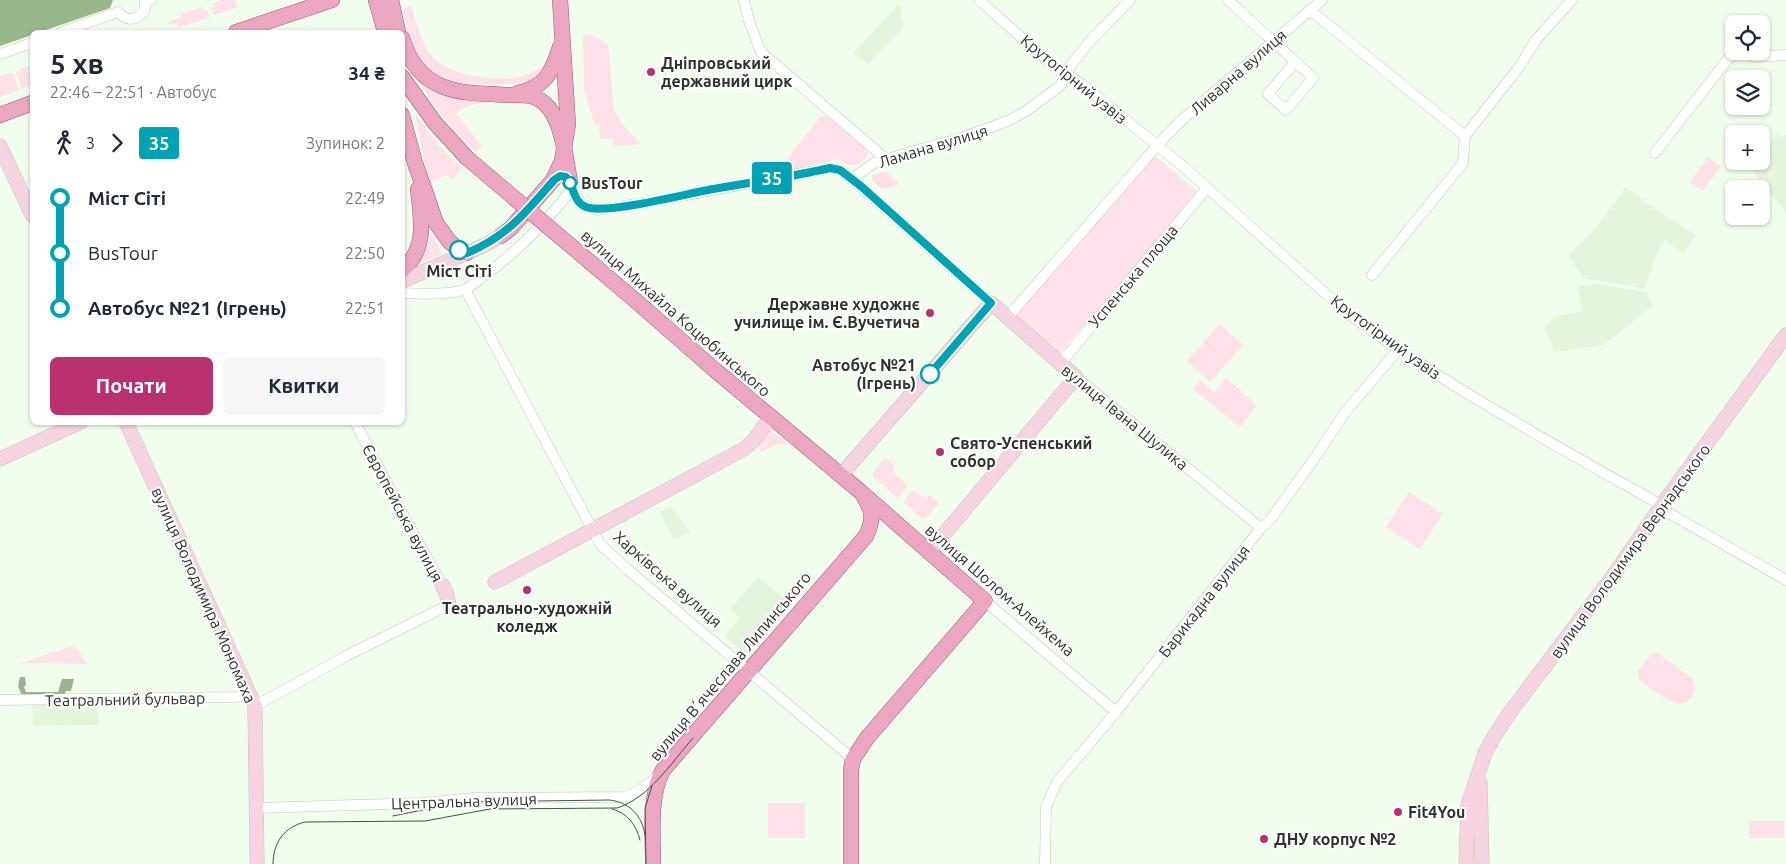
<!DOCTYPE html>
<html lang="uk">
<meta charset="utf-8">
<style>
:root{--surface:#fff;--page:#f6f6f7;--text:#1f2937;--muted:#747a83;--accent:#ba316f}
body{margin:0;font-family:Ubuntu,sans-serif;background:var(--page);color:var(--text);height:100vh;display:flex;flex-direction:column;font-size:19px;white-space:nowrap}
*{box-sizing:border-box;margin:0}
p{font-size:16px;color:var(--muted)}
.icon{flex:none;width:28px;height:28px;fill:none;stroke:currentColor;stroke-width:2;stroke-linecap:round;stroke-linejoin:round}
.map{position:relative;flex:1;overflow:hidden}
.sheet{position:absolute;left:30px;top:30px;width:375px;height:395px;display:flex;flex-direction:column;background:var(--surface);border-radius:8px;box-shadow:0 1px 4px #0004}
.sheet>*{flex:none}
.badge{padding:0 10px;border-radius:4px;font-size:18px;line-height:32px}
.controls{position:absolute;left:1725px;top:15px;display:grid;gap:10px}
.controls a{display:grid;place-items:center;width:45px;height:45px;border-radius:8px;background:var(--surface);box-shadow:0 1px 4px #0004;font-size:25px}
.map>.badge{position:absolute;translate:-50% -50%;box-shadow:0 0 0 2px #fff}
.legs{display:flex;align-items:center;gap:8px;height:55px;padding:0 20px;font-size:16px}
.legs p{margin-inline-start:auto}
.overview{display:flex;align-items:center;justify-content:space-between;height:85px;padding:0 20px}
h1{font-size:28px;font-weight:600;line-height:38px}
.cta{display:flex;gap:10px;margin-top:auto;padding:10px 20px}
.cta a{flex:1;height:58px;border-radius:8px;background:var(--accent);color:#fff;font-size:20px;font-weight:600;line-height:58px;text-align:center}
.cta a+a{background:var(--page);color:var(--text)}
ul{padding:0 20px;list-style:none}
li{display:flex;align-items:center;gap:18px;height:55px;font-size:19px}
li i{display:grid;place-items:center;width:8px;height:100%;margin:0 6px;background:currentColor}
li i::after{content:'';width:12px;height:12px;margin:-6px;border:4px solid;border-radius:50%;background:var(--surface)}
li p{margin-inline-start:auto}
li:first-child i{background:linear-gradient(#0000 50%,currentColor 0)}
li:last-child i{background:linear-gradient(currentColor 50%,#0000 0)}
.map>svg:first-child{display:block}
.built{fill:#e4f4dd}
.green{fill:#ffe1ea}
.water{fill:#98b68b}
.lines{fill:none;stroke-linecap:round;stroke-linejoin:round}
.street-casing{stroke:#bec9b9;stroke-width:11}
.secondary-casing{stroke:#bec9b9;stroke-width:15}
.primary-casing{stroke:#a05872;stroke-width:16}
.street{stroke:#fff;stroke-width:10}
.secondary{stroke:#f5d3e0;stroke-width:14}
.primary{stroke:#eba7c1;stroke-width:15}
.tram{stroke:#4a4f48;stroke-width:1}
.primary-bridge-casing{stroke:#a05872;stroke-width:16;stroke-linecap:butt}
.primary-bridge{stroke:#eba7c1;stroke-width:15}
.line-1-casing{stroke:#fff;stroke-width:11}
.line-1{stroke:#00a3b4;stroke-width:8}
.poi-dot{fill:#ba316f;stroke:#fff;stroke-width:2}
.stop-1-dot{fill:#fff;stroke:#00a3b4;stroke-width:2.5}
.labels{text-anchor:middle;stroke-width:4;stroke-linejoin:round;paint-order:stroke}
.poi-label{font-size:16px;font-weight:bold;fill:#2e322c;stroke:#fff;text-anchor:start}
.street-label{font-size:16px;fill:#2e322c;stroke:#fff}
.stop-label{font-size:16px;font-weight:bold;fill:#2e322c;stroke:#fff;text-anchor:start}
</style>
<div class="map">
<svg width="1786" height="864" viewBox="0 0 1786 864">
<rect width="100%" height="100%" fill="#f2feed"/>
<g class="built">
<polygon points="899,4 904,27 868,64 853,53"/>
<polygon points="1777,134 1781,137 1786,135 1786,212 1761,183 1753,170 1759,161 1761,161 1761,158"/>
<polygon points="1626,187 1660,213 1696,235 1683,253 1664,240 1659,247 1644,289 1617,283 1585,279 1568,255 1592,233"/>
<polygon points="1596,284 1646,292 1653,305 1603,345 1566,351 1553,352 1552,343 1544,329 1554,317 1583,311 1577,287"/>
<polygon points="671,507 691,532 673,539 659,512"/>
<polygon points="758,577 791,604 747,656 725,636 740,618 730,609"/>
<polygon points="32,701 97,701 98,725 33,726"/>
</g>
<g class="green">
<polygon points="221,0 235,0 238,7 214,15 211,8 215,7 214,3"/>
<path d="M 411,6 C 417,22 421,43 432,56 C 446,75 497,82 519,77 C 528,75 536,71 543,65 L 543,70 C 538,75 533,79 527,81 C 510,87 455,85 439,78 C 432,74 423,67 418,60 C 409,45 407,26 403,9 Z"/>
<polygon points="202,7 203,11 207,10 210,17 177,28 178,23 169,24 169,21 180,18 181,14"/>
<polygon points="590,34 608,45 614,110 623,125 641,144 614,146 613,138 600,139 599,125 595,125 584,91 583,35"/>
<polygon points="32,65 32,85 22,89 16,73 20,69"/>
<polygon points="8,73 13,74 19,90 0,97 0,76"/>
<path d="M 420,83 C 440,99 460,100 485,102 L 462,108 L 456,114 L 482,146 L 476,152 C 454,132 435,109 420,83 Z"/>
<polygon points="415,113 439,146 462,168 452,180 447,175 432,181 440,211 429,185"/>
<path d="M 826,116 L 867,148 L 868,154 C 860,168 850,168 838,159 L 794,169 L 783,164 L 820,117 Z"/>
<polygon points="1154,155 1199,193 1060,353 1016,315"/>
<polygon points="1708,157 1721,167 1702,191 1690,182"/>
<path d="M 886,171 L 896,180 L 898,183 L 896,186 L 883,189 C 878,186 870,181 872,175 Z"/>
<polygon points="431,232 442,254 418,264 429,243"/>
<polygon points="1220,324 1243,345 1210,382 1187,361"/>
<polygon points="1226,378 1257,405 1240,427 1193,389 1200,380 1214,392"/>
<polygon points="769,429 789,445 777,444 761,452 758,445"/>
<polygon points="885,458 895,466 894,469 895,474 908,485 898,498 873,477 873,473"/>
<polygon points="913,490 921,496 927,497 929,495 937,501 938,505 926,518 922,519 903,502"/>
<polygon points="1409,492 1443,514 1420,549 1386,527"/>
<polygon points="72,646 77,648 87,664 25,663 20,665 24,662"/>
<path d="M 1657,653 L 1693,679 L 1695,690 C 1686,711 1674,704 1659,694 C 1652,689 1645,685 1639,680 L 1638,671 L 1651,654 Z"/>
<rect x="768" y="803" width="37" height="35"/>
<rect x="1749" y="821" width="35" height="17"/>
</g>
<g class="water">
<polygon points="0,0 113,0 110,8 40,32 32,32 32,35 0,46"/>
<polygon points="20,677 25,677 26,685 24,687 26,692 58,692 62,679 74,679 71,691 66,691 63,697 22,696 18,686"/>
</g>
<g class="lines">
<defs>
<g id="street">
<polyline points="744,0 749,21 761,52 886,159"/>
<path d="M 979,0 L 1056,68 L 1083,85 L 1185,168 L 1346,312 C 1443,384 1549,442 1654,501 L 1667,512 L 1786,580"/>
<polyline points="1228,0 1313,78 1286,110 1268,94 1295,62"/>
<polyline points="1310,10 1465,136"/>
<path d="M 62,32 L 118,12 C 127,22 138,21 145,10 L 145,2 L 151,0"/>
<polyline points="1744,51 1754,57 1786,55"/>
<polyline points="0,54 32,43"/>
<polyline points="1465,136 1520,66 1535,41 1572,0"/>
<polyline points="1655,153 1734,51"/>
<polyline points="852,179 874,163 924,148 956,140 1010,120 1026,111 1060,86 1067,75 1070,66 1092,39 1130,0"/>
<polyline points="570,182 575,195 582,205 597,210 644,203 830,168 840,170 852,179 991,303"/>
<polyline points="1372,275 1463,163 1465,136"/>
<polyline points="465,289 600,544 627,569 853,759"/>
<path d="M 402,293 C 420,294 447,295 463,290 C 470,288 477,281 482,277 C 517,253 546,222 572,189"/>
<polyline points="1007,318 1164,138 1183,119 1322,0"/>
<polyline points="1060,364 1207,188"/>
<polyline points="1076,377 1261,528"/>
<polyline points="355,422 408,524 442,585"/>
<polyline points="985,601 1116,712"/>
<polyline points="0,700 237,697 249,693"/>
<polyline points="255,706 348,655 449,605"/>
<polyline points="256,808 422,803 474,798 624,797 639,791 659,775"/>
<polyline points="1045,864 1046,807 1057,782 1116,712 1261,528 1270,520 1314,459 1346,411 1398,350"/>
</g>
<g id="secondary">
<polyline points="0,146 32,215"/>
<polyline points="402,281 485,245 501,236"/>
<polyline points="126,422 255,706 257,864"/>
<polyline points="0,459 81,422"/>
<polyline points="841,475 991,303 1076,377 929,552"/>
<polyline points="495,582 744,449 753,441 771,417"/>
<polyline points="442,585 446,592 449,605"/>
<polyline points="1480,782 1482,864"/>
<polyline points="1466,864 1468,805 1485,753 1495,735 1511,711 1613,576 1667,498 1786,335"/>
</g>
<g id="primary">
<polyline points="376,0 385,32"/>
<polyline points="391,0 398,32"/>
<polyline points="236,32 332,0"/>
<path d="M 402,38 C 419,95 461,93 511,95 C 528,95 537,94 549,108 C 563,126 566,160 570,182"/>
<polyline points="402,77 435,123 467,158"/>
<path d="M 518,93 C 546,87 552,72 560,47"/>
<polyline points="0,115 32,103"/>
<polyline points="402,115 415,163 436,223 449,241 459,250 467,253"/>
<polyline points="501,236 511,228 553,180 562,161 568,124 560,0"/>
<path d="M 402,270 C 428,249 421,218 418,189"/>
<polyline points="636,301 716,371 862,493 985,601 867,738 853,759 851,770 851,864"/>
<path d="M 653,864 C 653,836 649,795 663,770 L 866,536 C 874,519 873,512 864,497"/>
</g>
</defs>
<use href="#street" class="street-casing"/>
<use href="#secondary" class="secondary-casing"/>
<use href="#primary" class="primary-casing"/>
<use href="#street" class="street"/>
<use href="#secondary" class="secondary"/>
<use href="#primary" class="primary"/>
<g class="tram">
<path d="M 612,809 C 628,813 636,825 640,840"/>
<path d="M 393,816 L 462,802 L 609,800 C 629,802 642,815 645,835"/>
<path d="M 273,864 C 273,843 284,827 305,822 L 425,821 L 490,809 L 617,808 C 649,798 672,762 693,738"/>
<polyline points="646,864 645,808 652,786"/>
</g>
<defs>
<polyline id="primary-bridge" points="467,158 636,301"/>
</defs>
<use href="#primary-bridge" class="primary-bridge-casing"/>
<use href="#primary-bridge" class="primary-bridge"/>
</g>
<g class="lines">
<defs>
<path id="line-1" d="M 459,250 L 467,253 C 508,236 526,212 554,180 L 560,176 L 566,177 C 574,186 573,202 586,207 C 605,215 689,193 713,189 C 752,182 791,177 830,168 L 840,170 L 862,187 L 991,303 L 930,374"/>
</defs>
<use href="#line-1" class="line-1-casing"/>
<use href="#line-1" class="line-1"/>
</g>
<g class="poi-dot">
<circle cx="651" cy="72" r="5"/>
<circle cx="930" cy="313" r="5"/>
<circle cx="940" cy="452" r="5"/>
<circle cx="527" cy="590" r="5"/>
<circle cx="1398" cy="812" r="5"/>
<circle cx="1264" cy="839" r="5"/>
</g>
<g class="stop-1-dot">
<circle cx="570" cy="183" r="6"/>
<circle cx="459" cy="250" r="9"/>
<circle cx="930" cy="374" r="9"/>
</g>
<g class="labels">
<g class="poi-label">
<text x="661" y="69">Дніпровський<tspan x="661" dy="18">державний цирк</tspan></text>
<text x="920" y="310" text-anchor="end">Державне художнє<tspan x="920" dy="18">училище ім. Є.Вучетича</tspan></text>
<text x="950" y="449">Свято-Успенський<tspan x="950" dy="18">собор</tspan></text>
<text x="527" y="614" text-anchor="middle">Театрально-художній<tspan x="527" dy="18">коледж</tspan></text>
<text x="1408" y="818">Fit4You</text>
<text x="1274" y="845">ДНУ корпус №2</text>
</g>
<g class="street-label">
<text transform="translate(1238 72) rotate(-41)" y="6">Ливарна вулиця</text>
<text transform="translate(1074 79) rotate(39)" y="6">Крутогірний узвіз</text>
<text transform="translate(933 146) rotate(-17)" y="6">Ламана вулиця</text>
<text transform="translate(1133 276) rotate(-50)" y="6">Успенська площа</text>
<text transform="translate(676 313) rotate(41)" y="6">вулиця Михайла Коцюбинського</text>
<text transform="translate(1386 337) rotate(36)" y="6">Крутогірний узвіз</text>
<text transform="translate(1125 417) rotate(39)" y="6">вулиця Івана Шулика</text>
<text transform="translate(403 513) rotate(62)" y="6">Європейська вулиця</text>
<text transform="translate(1630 551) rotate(-54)" y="6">вулиця Володимира Вернадського</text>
<text transform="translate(668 579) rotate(41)" y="6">Харківська вулиця</text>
<text transform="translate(1000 590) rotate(41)" y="6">вулиця Шолом-Алейхема</text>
<text transform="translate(204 595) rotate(66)" y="6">вулиця Володимира Мономаха</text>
<text transform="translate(1204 601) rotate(-52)" y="6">Барикадна вулиця</text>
<text transform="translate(730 666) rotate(-50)" y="6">вулиця Вʼячеслава Липинського</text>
<text transform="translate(125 699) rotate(-1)" y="6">Театральний бульвар</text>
<text transform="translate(464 801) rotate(-2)" y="6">Центральна вулиця</text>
</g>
<g class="stop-label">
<text x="581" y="189">BusTour</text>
<text x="459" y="277" text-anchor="middle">Міст Сіті</text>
<text x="916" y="371" text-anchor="end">Автобус №21<tspan x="916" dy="18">(Ігрень)</tspan></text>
</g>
</g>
</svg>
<div class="controls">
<a><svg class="icon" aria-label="locate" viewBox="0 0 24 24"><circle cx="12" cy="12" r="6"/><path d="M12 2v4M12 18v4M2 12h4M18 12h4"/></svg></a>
<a><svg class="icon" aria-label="layers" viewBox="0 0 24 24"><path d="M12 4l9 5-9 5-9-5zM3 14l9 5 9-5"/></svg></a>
<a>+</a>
<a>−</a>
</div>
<b class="badge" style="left:772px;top:178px;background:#00a3b4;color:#fff">35</b>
<section class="sheet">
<div class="overview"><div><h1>5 хв</h1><p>22:46 – 22:51 · Автобус</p></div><b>34 ₴</b></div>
<div class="legs"><svg class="icon" aria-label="walk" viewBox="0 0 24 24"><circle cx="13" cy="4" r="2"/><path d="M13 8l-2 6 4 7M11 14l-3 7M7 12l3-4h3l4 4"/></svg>3<svg class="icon" aria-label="forward" viewBox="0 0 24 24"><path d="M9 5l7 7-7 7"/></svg><b class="badge" style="background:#00a3b4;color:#fff">35</b><p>Зупинок: 2</p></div>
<ul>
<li><i style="color:#00a3b4"></i><b>Міст Сіті</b><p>22:49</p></li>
<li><i style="color:#00a3b4"></i><span>BusTour</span><p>22:50</p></li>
<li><i style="color:#00a3b4"></i><b>Автобус №21 (Ігрень)</b><p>22:51</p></li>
</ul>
<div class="cta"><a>Почати</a><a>Квитки</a></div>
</section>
</div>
